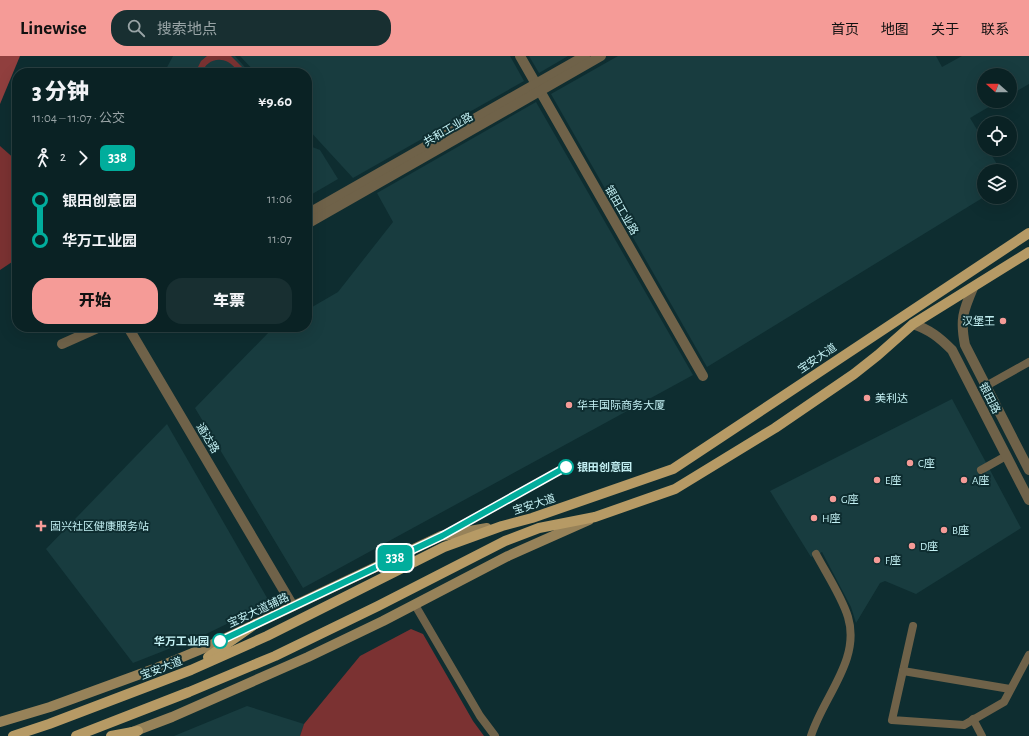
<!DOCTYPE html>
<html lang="zh">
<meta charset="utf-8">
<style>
:root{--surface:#0a2224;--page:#182f31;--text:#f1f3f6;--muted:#99a4a6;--line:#2a3f41;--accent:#f59b97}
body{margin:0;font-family:"Alegreya Sans","Noto Sans SC",sans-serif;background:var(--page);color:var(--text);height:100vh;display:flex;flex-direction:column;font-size:15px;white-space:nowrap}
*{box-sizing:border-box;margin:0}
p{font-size:13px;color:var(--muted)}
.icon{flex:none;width:22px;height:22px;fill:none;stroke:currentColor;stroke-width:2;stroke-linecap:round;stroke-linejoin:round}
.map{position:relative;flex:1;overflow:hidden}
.details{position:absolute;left:12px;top:12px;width:300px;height:264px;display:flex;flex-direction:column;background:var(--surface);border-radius:16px;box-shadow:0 4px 16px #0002,0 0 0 1px var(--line)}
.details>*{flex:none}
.badge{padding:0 8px;border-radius:6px;font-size:14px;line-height:26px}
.needle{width:26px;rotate:291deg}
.controls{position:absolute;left:977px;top:12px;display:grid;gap:8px}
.controls a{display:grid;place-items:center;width:40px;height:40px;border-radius:50%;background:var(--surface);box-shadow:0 4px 16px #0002,0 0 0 1px var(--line);font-size:20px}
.map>.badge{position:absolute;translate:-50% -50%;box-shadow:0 0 0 2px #fff}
.legs{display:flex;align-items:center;gap:6px;height:44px;padding:0 20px;font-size:13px}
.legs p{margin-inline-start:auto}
.headline{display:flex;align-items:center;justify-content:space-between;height:68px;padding:0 20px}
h1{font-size:22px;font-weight:800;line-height:30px}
.button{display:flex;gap:8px;margin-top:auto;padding:8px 20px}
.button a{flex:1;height:46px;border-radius:16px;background:var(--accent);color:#111;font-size:16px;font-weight:800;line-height:46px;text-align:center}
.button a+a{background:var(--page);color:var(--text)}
ul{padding:0 20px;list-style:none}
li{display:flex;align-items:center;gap:14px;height:40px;font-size:15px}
li i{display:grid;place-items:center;width:6px;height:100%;margin:0 5px;background:currentColor}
li i::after{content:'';width:10px;height:10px;margin:-5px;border:3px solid;border-radius:50%;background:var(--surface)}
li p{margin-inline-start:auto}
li:first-child i{background:linear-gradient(#0000 50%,currentColor 0)}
li:last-child i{background:linear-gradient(currentColor 50%,#0000 0)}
header{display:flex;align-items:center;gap:24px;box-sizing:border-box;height:56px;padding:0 20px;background:var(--accent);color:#111}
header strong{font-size:19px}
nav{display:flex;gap:22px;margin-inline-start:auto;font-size:14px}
.search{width:280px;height:36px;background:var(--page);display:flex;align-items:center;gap:10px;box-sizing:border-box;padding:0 14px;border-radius:16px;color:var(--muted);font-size:15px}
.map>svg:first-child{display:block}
.built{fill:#183c3f}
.green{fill:#7b3232}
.forest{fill:#903f3e}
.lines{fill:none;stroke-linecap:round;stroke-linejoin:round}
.minor{stroke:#6f6249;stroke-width:8}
.tertiary{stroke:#6f6249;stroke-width:10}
.secondary{stroke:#978259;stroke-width:10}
.primary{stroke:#b69a65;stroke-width:10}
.line-1-casing{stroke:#fff;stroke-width:9}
.line-1{stroke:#01ad9c;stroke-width:6}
.poi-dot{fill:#f59b97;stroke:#0e2d30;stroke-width:1.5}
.stop-1-dot{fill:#fff;stroke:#01ad9c;stroke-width:2}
.labels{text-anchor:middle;stroke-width:4;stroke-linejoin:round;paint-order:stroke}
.street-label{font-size:11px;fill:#c3f0f3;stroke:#0e2d30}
.poi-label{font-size:11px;fill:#c3f0f3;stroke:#0e2d30;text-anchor:start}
.stop-label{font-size:11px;font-weight:bold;fill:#c3f0f3;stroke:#0e2d30;text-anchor:start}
</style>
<header>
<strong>Linewise</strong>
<div class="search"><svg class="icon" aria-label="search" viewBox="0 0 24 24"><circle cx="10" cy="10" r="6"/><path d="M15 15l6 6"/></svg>搜索地点</div>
<nav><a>首页</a><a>地图</a><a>关于</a><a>联系</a></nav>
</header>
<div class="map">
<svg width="1029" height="680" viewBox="0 0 1029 680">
<rect width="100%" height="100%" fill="#0e2d30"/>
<g class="built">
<polygon points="173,0 235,0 250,17 164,17"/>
<polygon points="240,0 510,0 524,25 353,122 307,72 307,17 256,17"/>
<polygon points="529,0 568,0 539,17"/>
<polygon points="618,0 936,0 942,11 962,0 1029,0 1029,28 1010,39 1010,19 984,19 984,45 999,45 970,62 984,85 984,93 988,93 1001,115 984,115 984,141 707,311 551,38"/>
<polygon points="536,46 693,319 303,532 195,352 270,275 277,271 307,271 307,254 338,236 393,166 377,137"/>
<polygon points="307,89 320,94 338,123 307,141"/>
<polygon points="952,343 1021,472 916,538 885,525 880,527 856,567 851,551 822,496 811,501 770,435"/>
<polygon points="167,368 270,547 204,579 133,607 46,493"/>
<polygon points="247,650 304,668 300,680 174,680"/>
</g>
<g class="green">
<path d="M 207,0 L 231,0 L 248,17 L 240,17 C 236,13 232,8 228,6 C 217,0 205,6 202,17 L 195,17 L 201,5 Z"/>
<polygon points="0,90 17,105 17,183 12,206 0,214"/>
<polygon points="411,573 423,578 473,665 484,680 300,680 304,668 360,600"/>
</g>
<polygon class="forest" points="0,0 20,0 0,48"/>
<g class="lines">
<g class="minor">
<polyline points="986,330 1029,306"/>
<polyline points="981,414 1006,400"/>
<polyline points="415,549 480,660 495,680"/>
<polyline points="913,570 892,664 964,669 1004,646 1029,599"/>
<polyline points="903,615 1010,633"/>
<polyline points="973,663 982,680"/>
<path d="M 811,680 C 823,641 861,604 848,561 C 842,541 826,517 816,498"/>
</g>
<g class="tertiary">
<polyline points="520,0 703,320"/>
<polyline points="307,158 585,0"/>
<polyline points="307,168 601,0"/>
<path d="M 973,232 C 963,255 960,264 965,289 L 1029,414"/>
<path d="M 913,268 C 930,274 939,281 952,294 L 1029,444"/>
<polyline points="128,271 293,550"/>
<polyline points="62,288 100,271"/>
</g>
<g class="secondary">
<polyline points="0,666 50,651 154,613 209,590 441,480 487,472"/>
<polyline points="130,677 172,661 308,601 383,565 508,500 589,464"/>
</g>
<g class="primary">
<polyline points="208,601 255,568"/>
<polyline points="13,680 49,668 191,614 267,580 444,491 502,470 532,462 673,413 1029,177"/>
<polyline points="76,680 189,636 275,600 378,550 505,485 539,472 595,461 675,433 775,372 854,318 878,299 913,268 1029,196"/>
<polyline points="111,680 138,675"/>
</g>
</g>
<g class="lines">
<defs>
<polyline id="line-1" points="220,585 442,480 566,411"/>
</defs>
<use href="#line-1" class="line-1-casing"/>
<use href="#line-1" class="line-1"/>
</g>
<g class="poi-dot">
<circle cx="1003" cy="265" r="4"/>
<circle cx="867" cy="342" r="4"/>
<circle cx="569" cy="349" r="4"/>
<circle cx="910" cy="407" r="4"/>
<circle cx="877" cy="424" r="4"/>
<circle cx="964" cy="424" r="4"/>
<circle cx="833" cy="443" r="4"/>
<circle cx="814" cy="462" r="4"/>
<path d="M39 464h4v4h4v4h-4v4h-4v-4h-4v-4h4z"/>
<circle cx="944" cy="474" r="4"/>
<circle cx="912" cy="490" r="4"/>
<circle cx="877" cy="504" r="4"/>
</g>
<g class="stop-1-dot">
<circle cx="566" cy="411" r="7"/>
<circle cx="220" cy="585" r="7"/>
</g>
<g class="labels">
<g class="street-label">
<text transform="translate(448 73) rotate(-30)" y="4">共和工业路</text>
<text transform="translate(622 154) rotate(60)" y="4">银田工业路</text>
<text transform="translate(817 302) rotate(-34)" y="4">宝安大道</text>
<text transform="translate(990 342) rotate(63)" y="4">银田路</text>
<text transform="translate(208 382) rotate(59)" y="4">通达路</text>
<text transform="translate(534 448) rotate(-18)" y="4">宝安大道</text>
<text transform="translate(258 554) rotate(-25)" y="4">宝安大道辅路</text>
<text transform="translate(161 612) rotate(-21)" y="4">宝安大道</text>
</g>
<g class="poi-label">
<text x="995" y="269" text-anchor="end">汉堡王</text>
<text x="875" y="346">美利达</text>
<text x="577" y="353">华丰国际商务大厦</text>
<text x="918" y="411">C座</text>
<text x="885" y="428">E座</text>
<text x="972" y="428">A座</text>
<text x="841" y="447">G座</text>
<text x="822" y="466">H座</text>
<text x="50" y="474">固兴社区健康服务站</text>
<text x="952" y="478">B座</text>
<text x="920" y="494">D座</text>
<text x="885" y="508">F座</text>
</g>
<g class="stop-label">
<text x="577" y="415">银田创意园</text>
<text x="209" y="589" text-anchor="end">华万工业园</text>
</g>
</g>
</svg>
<div class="controls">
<a><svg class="needle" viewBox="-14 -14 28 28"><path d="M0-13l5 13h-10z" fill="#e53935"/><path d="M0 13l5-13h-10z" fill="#99a4a6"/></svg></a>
<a><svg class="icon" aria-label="locate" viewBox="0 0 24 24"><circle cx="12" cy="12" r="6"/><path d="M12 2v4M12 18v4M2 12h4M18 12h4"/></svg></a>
<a><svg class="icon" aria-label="layers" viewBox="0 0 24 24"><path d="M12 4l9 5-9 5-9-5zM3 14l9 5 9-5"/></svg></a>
</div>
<b class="badge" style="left:395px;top:502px;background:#01ad9c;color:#fff">338</b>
<section class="details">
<div class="headline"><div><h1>3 分钟</h1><p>11:04 – 11:07 · 公交</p></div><b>¥9.60</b></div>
<div class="legs"><svg class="icon" aria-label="walk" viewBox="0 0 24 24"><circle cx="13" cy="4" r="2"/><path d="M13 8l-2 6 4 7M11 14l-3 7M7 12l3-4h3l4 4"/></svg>2<svg class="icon" aria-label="forward" viewBox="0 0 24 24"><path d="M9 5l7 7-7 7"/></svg><b class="badge" style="background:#01ad9c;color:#fff">338</b></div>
<ul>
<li><i style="color:#01ad9c"></i><b>银田创意园</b><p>11:06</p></li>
<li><i style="color:#01ad9c"></i><b>华万工业园</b><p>11:07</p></li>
</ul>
<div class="button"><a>开始</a><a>车票</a></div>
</section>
</div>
